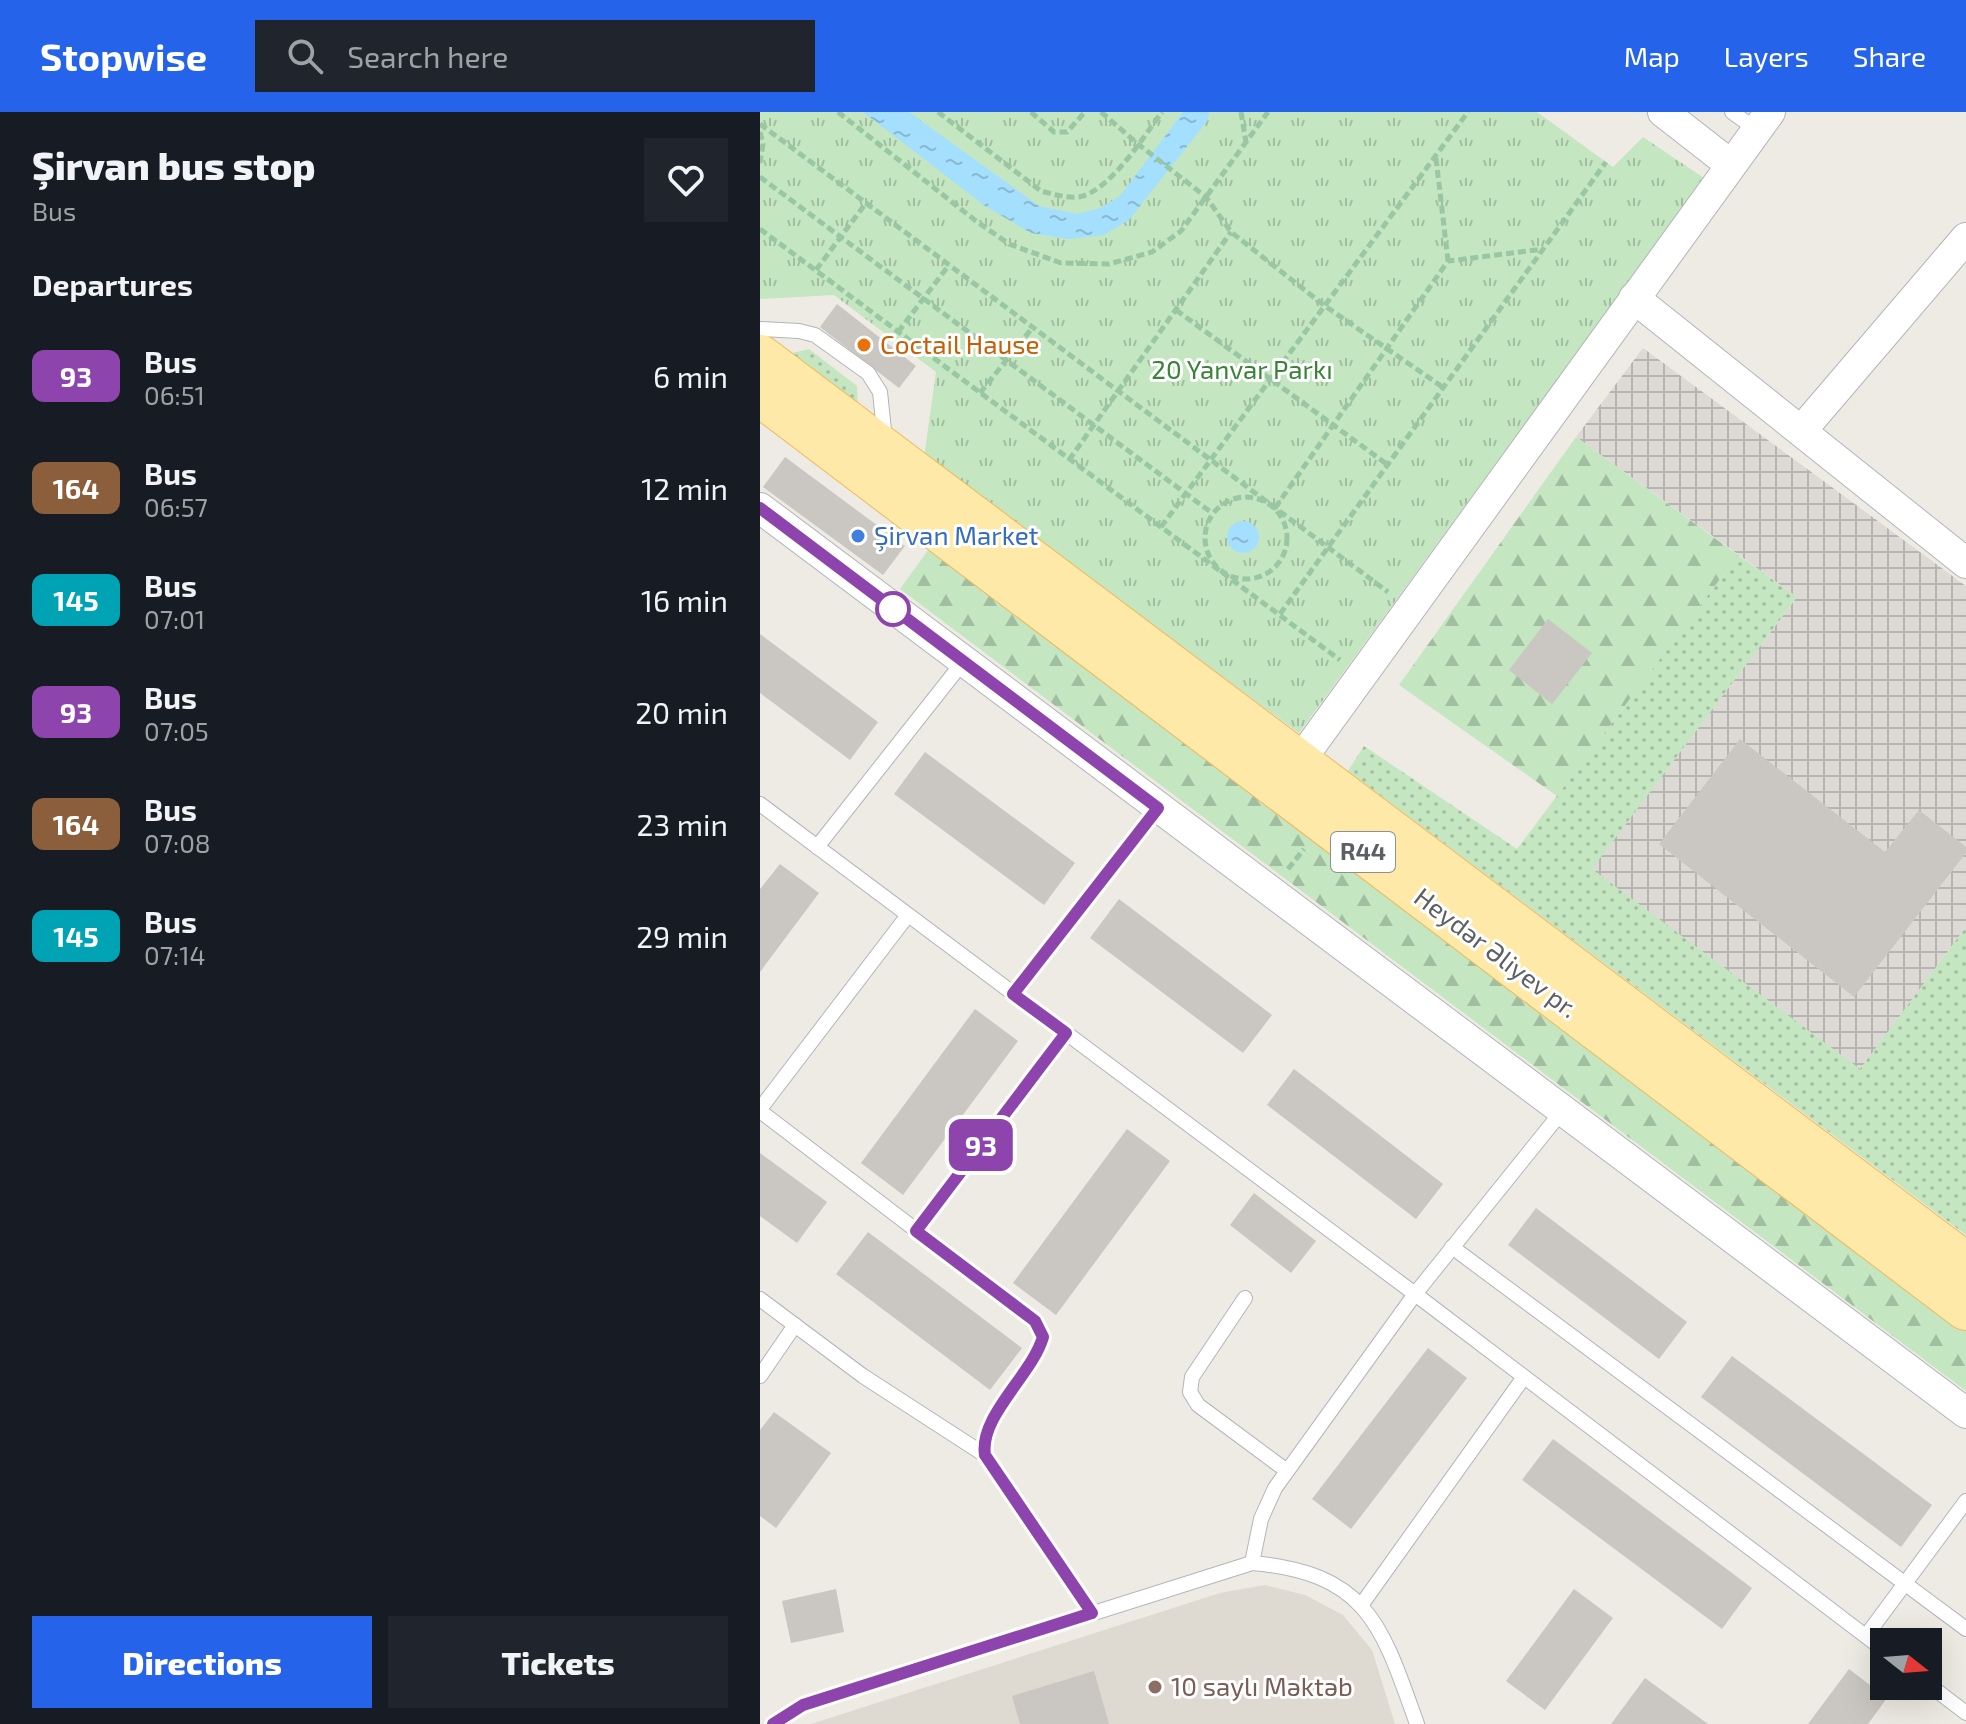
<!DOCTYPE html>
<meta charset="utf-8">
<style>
:root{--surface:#171b24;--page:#20242c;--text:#f1f3f6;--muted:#9ea1a6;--accent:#2563eb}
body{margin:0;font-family:"Exo 2",sans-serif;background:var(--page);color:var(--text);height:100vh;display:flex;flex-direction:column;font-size:30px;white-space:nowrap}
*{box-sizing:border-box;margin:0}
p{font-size:26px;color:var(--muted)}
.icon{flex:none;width:44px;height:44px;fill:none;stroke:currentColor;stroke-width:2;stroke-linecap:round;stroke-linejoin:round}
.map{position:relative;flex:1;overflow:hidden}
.drawer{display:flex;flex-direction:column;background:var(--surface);width:760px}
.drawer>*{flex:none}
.badge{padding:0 16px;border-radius:12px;font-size:28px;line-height:52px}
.needle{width:52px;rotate:107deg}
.buttons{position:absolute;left:1110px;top:1516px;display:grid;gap:16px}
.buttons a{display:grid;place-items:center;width:72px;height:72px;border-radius:0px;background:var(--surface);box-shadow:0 8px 32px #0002;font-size:40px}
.map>.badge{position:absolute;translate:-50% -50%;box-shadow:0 0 0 4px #fff}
h2{padding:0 32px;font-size:30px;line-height:72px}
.round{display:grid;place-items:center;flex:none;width:84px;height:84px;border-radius:0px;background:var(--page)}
.summary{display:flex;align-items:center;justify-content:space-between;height:136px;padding:0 32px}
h1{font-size:38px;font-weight:800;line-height:60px}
.primary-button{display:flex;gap:16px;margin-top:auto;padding:16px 32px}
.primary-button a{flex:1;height:92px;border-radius:0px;background:var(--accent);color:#fff;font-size:32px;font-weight:800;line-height:92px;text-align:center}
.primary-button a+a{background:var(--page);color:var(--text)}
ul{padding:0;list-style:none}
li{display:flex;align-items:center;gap:24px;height:112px;padding:0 32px}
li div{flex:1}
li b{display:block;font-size:30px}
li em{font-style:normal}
li .badge{min-width:88px;font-weight:700;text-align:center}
header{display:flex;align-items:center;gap:48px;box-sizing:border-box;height:112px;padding:0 40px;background:var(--accent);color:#fff}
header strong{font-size:38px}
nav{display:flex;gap:44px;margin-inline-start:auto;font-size:28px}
.search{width:560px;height:72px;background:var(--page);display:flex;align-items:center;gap:20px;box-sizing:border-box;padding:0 28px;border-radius:0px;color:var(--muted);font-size:30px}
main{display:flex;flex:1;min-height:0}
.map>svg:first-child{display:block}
.industrial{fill:url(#industrial-grid)}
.education{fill:#dedad2}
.grass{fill:url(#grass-dots)}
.forest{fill:url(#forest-firs)}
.park{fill:url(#park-tufts)}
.water{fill:url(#water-ripples)}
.building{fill:#cac6c1}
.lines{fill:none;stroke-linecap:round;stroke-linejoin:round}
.lane-casing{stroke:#b1b5b9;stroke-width:16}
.street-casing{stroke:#b1b5b9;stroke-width:32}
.primary-casing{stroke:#f0b95b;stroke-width:46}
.path{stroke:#9ac7a3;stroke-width:5;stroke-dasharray:8 4;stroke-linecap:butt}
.lane{stroke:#fff;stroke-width:14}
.street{stroke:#fff;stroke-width:30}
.primary{stroke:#fee9a9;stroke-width:44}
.line-casing{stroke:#fff;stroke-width:18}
.line{stroke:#8e44ad;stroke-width:12}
.food-dot{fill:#e8710a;stroke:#fff;stroke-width:3}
.shop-dot{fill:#3f7fe0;stroke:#fff;stroke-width:3}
.stop-dot{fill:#fff;stroke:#8e44ad;stroke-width:4}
.education-dot{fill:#8d6e63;stroke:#fff;stroke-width:3}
.labels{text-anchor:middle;stroke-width:6;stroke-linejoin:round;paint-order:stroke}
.shield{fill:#fff;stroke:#8d9092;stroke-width:2}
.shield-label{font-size:24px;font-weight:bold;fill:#5c6064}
.food-label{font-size:26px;fill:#c56008;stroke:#fff;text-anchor:start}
.park-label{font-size:26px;fill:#388335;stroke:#fff}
.shop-label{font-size:26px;fill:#366cbe;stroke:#fff;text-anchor:start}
.street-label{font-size:26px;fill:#5c6064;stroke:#fff}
.education-label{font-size:26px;fill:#785e54;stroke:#fff;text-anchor:start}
</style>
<header>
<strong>Stopwise</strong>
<div class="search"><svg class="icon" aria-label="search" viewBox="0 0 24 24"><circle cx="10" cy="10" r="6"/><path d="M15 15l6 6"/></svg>Search here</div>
<nav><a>Map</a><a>Layers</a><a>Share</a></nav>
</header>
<main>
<section class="drawer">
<div class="summary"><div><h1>Şirvan bus stop</h1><p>Bus</p></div><a class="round"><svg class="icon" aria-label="heart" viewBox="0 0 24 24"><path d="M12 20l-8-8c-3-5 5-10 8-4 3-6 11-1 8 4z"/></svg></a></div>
<h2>Departures</h2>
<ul>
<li><span class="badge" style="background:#8e44ad;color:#fff">93</span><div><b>Bus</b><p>06:51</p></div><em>6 min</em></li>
<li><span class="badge" style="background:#8b5e3c;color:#fff">164</span><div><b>Bus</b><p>06:57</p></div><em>12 min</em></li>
<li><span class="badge" style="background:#00a3b4;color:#fff">145</span><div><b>Bus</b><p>07:01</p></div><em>16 min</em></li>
<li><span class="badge" style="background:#8e44ad;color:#fff">93</span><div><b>Bus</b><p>07:05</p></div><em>20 min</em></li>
<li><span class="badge" style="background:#8b5e3c;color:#fff">164</span><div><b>Bus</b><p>07:08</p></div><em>23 min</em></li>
<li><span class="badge" style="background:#00a3b4;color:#fff">145</span><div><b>Bus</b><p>07:14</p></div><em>29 min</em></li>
</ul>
<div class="primary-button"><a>Directions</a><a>Tickets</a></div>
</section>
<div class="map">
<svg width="1206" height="1612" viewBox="0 0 1206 1612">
<defs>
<pattern id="industrial-grid" width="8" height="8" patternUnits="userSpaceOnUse" patternTransform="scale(2)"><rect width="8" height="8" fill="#dddad6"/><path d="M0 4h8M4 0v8" fill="none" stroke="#b6b4b1"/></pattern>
<pattern id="grass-dots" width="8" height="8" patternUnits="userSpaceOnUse" patternTransform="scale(2)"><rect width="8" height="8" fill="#c4e6c1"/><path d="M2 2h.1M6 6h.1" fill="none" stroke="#a2bea0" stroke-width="1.8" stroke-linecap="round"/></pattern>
<pattern id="forest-firs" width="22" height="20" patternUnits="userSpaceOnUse" patternTransform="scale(2)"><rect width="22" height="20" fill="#c4e6c1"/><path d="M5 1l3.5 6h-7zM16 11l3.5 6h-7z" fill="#a2bea0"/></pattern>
<pattern id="park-tufts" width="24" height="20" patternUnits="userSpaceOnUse" patternTransform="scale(2)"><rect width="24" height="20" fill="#c4e6c1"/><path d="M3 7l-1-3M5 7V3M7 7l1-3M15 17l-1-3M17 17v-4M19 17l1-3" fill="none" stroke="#a2bea0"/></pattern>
<pattern id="water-ripples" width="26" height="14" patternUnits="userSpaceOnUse" patternTransform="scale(2)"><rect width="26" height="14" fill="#a4dffe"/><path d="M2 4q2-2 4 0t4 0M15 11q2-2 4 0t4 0" fill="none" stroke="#89b8d1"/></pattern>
</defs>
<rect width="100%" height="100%" fill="#eeebe4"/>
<polygon class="industrial" points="883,236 1206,474 1206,815 1100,958 831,757 1037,485 816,325"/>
<polygon class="education" points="505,1473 545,1483 583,1503 612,1538 635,1612 51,1612 460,1481"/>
<g class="grass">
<polygon points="49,237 97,274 98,300 20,244"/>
<polygon points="978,443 1037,485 832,757 1100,957 1206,815 1206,1123 588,659 604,634 757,737"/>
</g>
<g class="forest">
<polygon points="816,325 978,443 797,684 639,573"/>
<polygon points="171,434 1206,1218 1206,1279 140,477"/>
</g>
<polygon class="park" points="0,0 777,0 853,55 883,25 944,66 539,621 164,345 176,260 74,183 0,187"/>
<g class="water">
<polygon points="103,0 149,0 279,94 317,102 340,96 360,84 423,0 449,0 448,8 369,108 344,123 309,127 271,121 225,94"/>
<circle cx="483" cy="425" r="16"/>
</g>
<g class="building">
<polygon points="77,192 156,254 139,276 60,215"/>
<polygon points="25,345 145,434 123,463 3,375"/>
<polygon points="788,507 832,541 792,592 749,558"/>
<polygon points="0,522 118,610 90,648 0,581"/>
<polygon points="980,627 1125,740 1159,698 1206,735 1206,741 1094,885 899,732"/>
<polygon points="165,640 315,751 284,793 134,682"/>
<polygon points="20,752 59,781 0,860 0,777"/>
<polygon points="359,787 512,903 483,941 330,826"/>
<polygon points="215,897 258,929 143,1083 101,1051"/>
<polygon points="534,957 683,1072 656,1107 507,993"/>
<polygon points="367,1017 410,1049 296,1203 253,1171"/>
<polygon points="0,1041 67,1090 37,1131 0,1104"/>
<polygon points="494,1081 556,1129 531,1161 470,1113"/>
<polygon points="776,1096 927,1210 899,1247 748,1133"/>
<polygon points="108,1120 262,1236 230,1278 76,1162"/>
<polygon points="668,1236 707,1266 591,1417 552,1387"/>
<polygon points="972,1244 1172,1393 1141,1435 941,1285"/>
<polygon points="14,1300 71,1341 16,1416 0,1404 0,1318"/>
<polygon points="793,1327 992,1476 962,1517 762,1368"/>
<polygon points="76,1477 84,1520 31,1531 22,1489"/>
<polygon points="814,1477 853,1506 785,1598 746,1569"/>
<polygon points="1089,1557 1127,1586 1108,1612 1048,1612"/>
<polygon points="334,1559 349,1612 260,1612 252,1584"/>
<polygon points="885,1566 948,1612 851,1612"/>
</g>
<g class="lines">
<defs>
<g id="lane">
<polyline points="972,0 997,18"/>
<polyline points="0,217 39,219 55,223 108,261 120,280 125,328"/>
<polyline points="0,692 655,1182 1124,1538"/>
<polyline points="57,735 203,550"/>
<polyline points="253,882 398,696"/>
<polyline points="0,997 148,803"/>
<path d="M 0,999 L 275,1209 L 283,1225 C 272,1264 219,1304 225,1343 L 332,1501"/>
<polyline points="156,1119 306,921"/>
<polyline points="692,1135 1206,1517"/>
<polyline points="485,1186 432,1265 430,1280 438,1293 527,1359"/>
<polyline points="0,1187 103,1264 225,1343"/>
<polyline points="0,1264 35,1213"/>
<polyline points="492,1451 501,1407 515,1376 655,1182 803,998"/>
<polyline points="602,1492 764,1265"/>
<polyline points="1106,1524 1206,1389"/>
<polyline points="1168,1572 1206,1601"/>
<path d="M 13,1612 L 43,1593 L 492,1451 C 608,1461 622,1514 657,1612"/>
</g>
<g id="street">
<polyline points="903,0 971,53"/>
<polyline points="874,186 1206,451"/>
<polyline points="1041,319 1206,126"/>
<polyline points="0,396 1206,1301"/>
<polyline points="539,650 1010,0"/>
</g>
<g id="primary">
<polyline points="0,245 1206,1153"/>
<polyline points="0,282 1206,1196"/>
</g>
</defs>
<use href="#lane" class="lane-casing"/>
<use href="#street" class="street-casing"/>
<use href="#primary" class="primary-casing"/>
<g class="path">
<polyline points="78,0 216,109 249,132 301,151 349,152 392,140 421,119 508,0"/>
<path d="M 178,0 L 281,79 C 293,82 305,86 318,85 C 349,81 384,24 402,0"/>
<polyline points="271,0 294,20 307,20 325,0"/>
<polyline points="341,0 378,32 446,85 471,120 565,194 684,276"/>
<polyline points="481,0 486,30"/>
<polyline points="0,12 628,480"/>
<polyline points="0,20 3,32 0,51"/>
<polyline points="676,46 688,149"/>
<polyline points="0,65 452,401"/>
<polyline points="0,117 580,548"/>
<polyline points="56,158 106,91"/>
<polyline points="416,198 628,353"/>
<polyline points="138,220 189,153"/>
<polyline points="220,281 273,215"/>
<polyline points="309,348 471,120"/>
<circle cx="486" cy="426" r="41"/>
<polyline points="515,396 688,149 784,137"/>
<polyline points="401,415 708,0"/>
<polyline points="520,502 846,50"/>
<polyline points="528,757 544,737"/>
</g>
<use href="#lane" class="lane"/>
<use href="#street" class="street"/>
<use href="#primary" class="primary"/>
</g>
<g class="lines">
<defs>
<path id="line" d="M 0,396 L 398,696 L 253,882 L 306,921 L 156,1119 L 275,1209 L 283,1225 C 272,1263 219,1304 225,1343 L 332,1501 L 43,1593 L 13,1612"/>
</defs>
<use href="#line" class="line-casing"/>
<use href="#line" class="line"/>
</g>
<circle class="food-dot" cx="104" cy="233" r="8"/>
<circle class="shop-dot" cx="98" cy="424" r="8"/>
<circle class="stop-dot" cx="133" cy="497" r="16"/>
<circle class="education-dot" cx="395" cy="1575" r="8"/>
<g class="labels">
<rect class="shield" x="571" y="720" width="64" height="40" rx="6"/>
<g class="shield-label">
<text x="603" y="748">R44</text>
</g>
<g class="food-label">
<text x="120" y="242">Coctail Hause</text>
</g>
<g class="park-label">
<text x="482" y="267">20 Yanvar Parkı</text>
</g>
<g class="shop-label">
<text x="114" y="433">Şirvan Market</text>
</g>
<g class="street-label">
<text transform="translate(736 841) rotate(37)" y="9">Heydər Əliyev pr.</text>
</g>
<g class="education-label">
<text x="411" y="1584">10 saylı Məktəb</text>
</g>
</g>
</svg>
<div class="buttons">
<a><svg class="needle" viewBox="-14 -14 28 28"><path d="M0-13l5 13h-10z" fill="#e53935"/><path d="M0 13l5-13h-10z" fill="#9ea1a6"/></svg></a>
</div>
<b class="badge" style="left:221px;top:1033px;background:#8e44ad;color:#fff">93</b>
</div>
</main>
